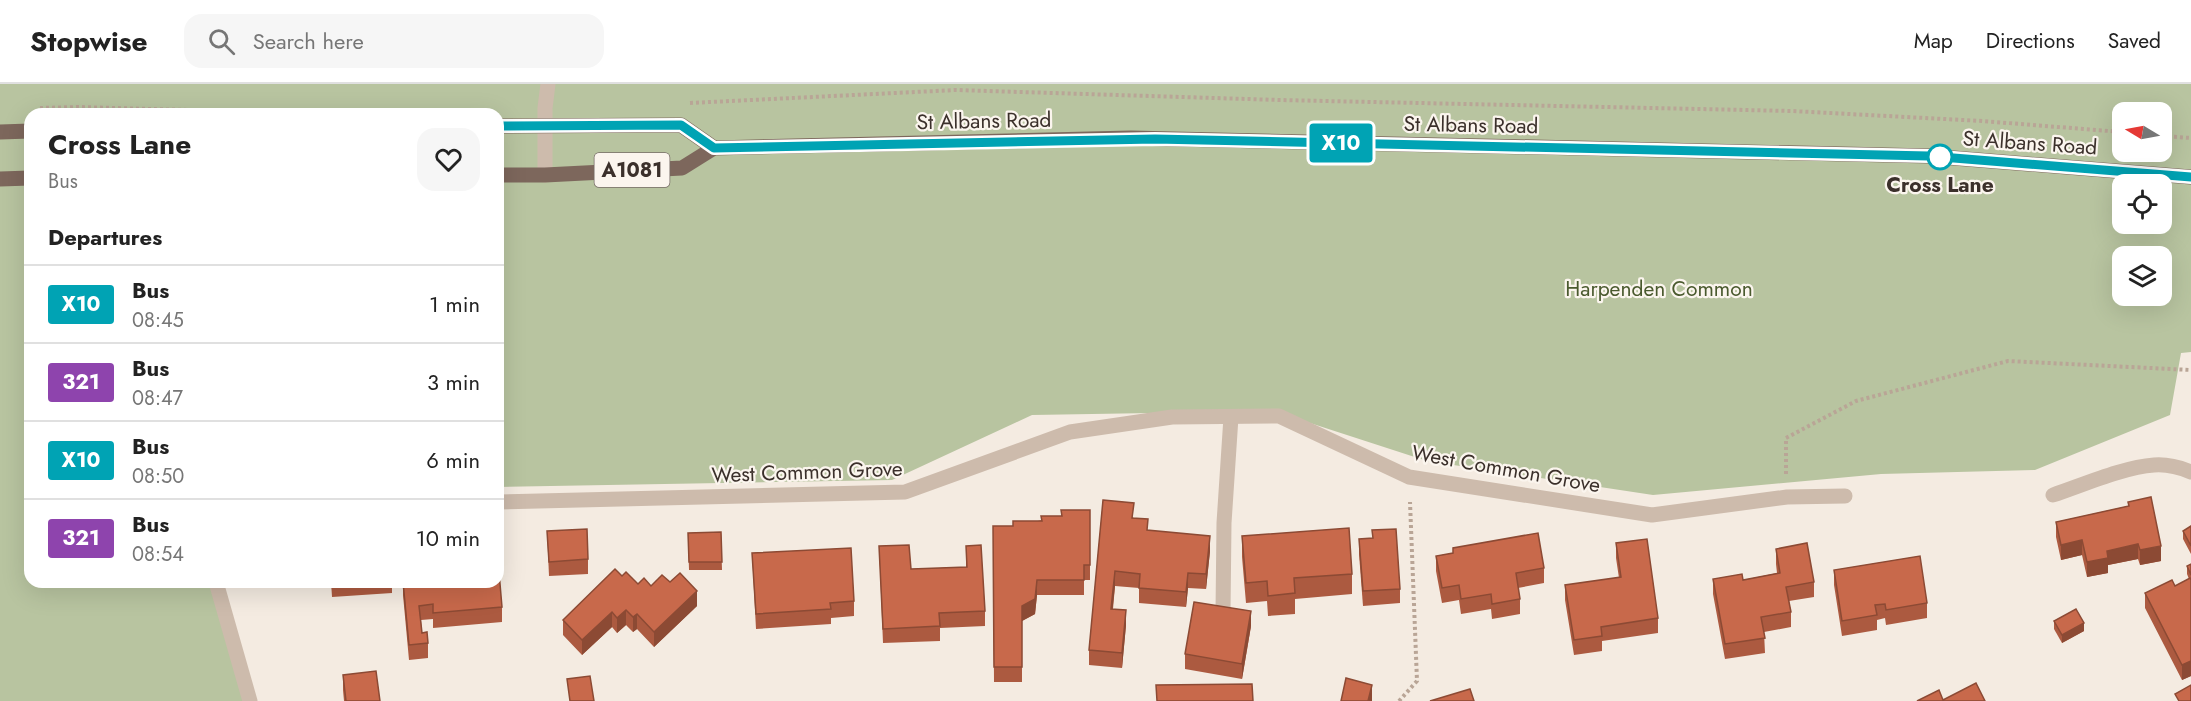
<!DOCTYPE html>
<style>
:root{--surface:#fff;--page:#f6f6f6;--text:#222;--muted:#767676;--line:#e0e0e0}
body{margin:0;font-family:Jost,sans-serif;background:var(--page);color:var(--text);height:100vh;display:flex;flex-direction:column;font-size:22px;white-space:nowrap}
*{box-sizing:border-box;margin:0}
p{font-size:20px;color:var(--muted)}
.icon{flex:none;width:33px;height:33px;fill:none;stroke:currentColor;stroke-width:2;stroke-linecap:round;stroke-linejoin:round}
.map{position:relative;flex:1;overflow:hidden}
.panel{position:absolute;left:24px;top:24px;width:480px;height:480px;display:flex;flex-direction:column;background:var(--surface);border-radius:18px;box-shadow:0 6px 24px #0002}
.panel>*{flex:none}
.badge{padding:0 12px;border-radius:4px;font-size:21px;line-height:39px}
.needle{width:39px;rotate:280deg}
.tools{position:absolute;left:2112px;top:18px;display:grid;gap:12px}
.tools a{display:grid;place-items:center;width:60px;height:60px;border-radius:12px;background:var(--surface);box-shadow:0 6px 24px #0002;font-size:30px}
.map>.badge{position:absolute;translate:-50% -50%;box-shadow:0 0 0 3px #fff}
h2{padding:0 24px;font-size:22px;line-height:54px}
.round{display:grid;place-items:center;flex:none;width:63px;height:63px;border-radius:18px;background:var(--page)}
.headline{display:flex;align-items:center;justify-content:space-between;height:102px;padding:0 24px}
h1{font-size:28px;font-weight:700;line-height:45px}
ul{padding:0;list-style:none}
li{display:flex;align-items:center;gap:18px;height:78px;padding:0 24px;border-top:2px solid var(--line)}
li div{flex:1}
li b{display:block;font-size:22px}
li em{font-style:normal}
li .badge{min-width:66px;font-weight:700;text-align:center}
header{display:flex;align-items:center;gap:36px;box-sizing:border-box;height:84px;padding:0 30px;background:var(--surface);border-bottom:2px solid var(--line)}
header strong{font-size:28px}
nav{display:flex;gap:33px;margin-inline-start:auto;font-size:21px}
.search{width:420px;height:54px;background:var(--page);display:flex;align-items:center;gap:15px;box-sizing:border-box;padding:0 21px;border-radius:18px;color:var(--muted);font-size:22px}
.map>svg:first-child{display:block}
.green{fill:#b8c4a0;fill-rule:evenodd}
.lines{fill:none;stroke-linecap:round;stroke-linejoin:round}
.path{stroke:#b9a596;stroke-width:4;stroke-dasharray:3 3;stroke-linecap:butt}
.service{stroke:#cdbbac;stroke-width:15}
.minor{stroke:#cdbbac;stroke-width:15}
.primary{stroke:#7d675c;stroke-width:15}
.wall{fill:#ac5a40}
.shaded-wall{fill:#8c4a34}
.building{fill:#c8694b;stroke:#8c4a34;stroke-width:1.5}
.line-casing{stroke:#fff;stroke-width:14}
.line{stroke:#00a3b4;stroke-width:9}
.stop-dot{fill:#fff;stroke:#00a3b4;stroke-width:3}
.labels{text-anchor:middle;stroke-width:4.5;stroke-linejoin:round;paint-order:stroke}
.shield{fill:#fbf5ee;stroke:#756b66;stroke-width:1.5}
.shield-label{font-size:20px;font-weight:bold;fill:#3b302b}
.street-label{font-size:21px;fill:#3b302b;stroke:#fbf5ee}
.stop-label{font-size:21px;font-weight:bold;fill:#3b302b;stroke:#fbf5ee}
.park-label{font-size:21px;fill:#4a5a2e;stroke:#fbf5ee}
</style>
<header>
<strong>Stopwise</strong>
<div class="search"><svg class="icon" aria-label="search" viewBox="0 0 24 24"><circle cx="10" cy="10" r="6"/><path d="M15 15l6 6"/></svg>Search here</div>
<nav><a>Map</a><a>Directions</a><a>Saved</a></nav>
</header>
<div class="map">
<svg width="2191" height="617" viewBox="0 0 2191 617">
<rect width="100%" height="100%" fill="#f4ebe1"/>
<path class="green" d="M 0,0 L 2191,0 L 2191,268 L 2181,269 L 2170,331 L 2035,386 L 1881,390 L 1653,411 L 1427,377 L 1273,327 L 1032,331 L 892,396 L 498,403 L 498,30 L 30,30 L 30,498 L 223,498 L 253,617 L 0,617 ZM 2122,28 L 2162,28 L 2162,68 L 2122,68 ZM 2122,100 L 2162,100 L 2162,140 L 2122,140 ZM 2122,172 L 2162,172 L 2162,212 L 2122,212 Z"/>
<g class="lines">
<g class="path">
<polyline points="690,19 956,6 1279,16 1792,27 1982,37 2122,48"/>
<polyline points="40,24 78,23 226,27 479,26"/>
<polyline points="2162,52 2191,54"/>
<polyline points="1786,390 1786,354 1856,317 2008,277 2191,286"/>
<polyline points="1399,617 1417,597 1410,418"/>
</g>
<g class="service">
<path d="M 2053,411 C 2083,401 2124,383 2154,381 C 2167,380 2179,383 2191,388"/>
<polyline points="1223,528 1224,439 1231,333"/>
</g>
<g class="minor">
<polyline points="545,91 545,24 548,0"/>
<polyline points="498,418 905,408 1070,348 1172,333 1279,332 1409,393 1652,431 1787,413 1845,412"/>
<polyline points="216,498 250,617"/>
</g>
<g class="primary">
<polyline points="498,42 681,41 714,64"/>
<polyline points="0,48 30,47"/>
<polyline points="498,91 545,91 682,84 714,64 1131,54 1929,72 2191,93"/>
<polyline points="0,95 30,94"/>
</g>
</g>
<g class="wall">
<polygon points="1103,416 1134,434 1148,446 1210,467 1206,505 1188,504 1186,523 1139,519 1139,504 1115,502 1113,525 1126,541 1122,584 1089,581 1089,566"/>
<polygon points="2128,418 2161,477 2140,481 2138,475 2108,481 2108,489 2087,493 2082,471 2061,476 2056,453 2056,438 2128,422"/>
<polygon points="1090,426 1090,496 1084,496 1084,511 1037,511 1035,530 1022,537 1022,598 994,598 993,442 1013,442"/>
<polygon points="2191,442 2191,470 2183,455 2183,447"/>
<polygon points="547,447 588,475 588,490 549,492"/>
<polygon points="721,448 722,486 689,486 688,449"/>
<polygon points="1242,452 1352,490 1352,510 1295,515 1295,530 1268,532 1267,517 1246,519 1242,473"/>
<polygon points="1359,455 1400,505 1400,519 1363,522 1359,470"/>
<polygon points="1616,459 1658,534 1658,549 1602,557 1602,567 1574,571 1565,516 1565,501 1619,494 1616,474"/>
<polygon points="879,462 911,485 966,483 966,462 985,527 985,542 940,544 940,557 883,559"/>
<polygon points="1453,464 1544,484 1544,499 1518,504 1520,515 1520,530 1492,535 1491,525 1461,530 1459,516 1442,519 1436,487 1436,472 1453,469"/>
<polygon points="1776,465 1814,498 1814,513 1789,517 1791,528 1791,543 1764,548 1765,569 1725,575 1713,510 1713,495 1743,496 1777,489 1776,480"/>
<polygon points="752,469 854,517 854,532 831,534 831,540 756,545"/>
<polygon points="2191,480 2191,592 2182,596 2145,524 2145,509 2175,502 2189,495 2187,490 2187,482"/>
<polygon points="1834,486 1927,519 1927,534 1886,541 1885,534 1877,536 1877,546 1842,552 1834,501"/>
<polygon points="622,492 638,500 651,502 670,498 697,522 654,563 637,545 633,548 626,541 617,549 612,543 582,571 563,551 563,536"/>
<polygon points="331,498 392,498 392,509 332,513"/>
<polygon points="403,498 502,523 502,538 433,544 433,535 421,536 422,549 428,559 428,574 409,576 403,511"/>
<polygon points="2054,537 2084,547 2062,559 2054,545"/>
<polygon points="1251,542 1242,595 1185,585 1185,570"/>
<polygon points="343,591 380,617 344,617 343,606"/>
</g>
<g class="shaded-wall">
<polygon points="1210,452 1210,467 1206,505 1206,490"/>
<polygon points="2082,456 2082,471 2061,476 2061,461"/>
<polygon points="2138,460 2138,475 2108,481 2108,489 2087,493 2087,478 2107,467"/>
<polygon points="2161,462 2161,477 2140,481 2140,466"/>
<polygon points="1115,487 1115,502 1111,539 1111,525"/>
<polygon points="1188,489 1188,504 1186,523 1186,508"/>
<polygon points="1037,496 1037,511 1035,530 1022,537 1022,522"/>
<polygon points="697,507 697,522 654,563 654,548"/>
<polygon points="626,526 626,541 617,549 617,534"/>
<polygon points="1126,526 1126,541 1122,584 1122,569"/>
<polygon points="1251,527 1251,542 1242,595 1242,580"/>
<polygon points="612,528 612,543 582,571 582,556"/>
<polygon points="637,530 637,545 633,548 633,533"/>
<polygon points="2084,539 2084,547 2062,559 2062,551"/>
<polygon points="2191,577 2191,592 2182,596 2182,581"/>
<polygon points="1372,601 1372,617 1368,617"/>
</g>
<g class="building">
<polygon points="2151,413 2161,462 2140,466 2138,460 2107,467 2108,474 2087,478 2082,456 2061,461 2056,438 2129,422 2128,418"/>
<polygon points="1103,416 1134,419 1132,434 1148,435 1147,446 1210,452 1206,490 1188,489 1186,508 1139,504 1140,490 1115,487 1111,525 1126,526 1122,569 1089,566"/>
<polygon points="1061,426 1090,426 1090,481 1084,481 1084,496 1037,496 1035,515 1022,522 1022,583 994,583 993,442 1013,442 1013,437 1042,437 1041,432 1062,432"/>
<polygon points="2191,442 2191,462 2183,447"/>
<polygon points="1349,444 1352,490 1294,494 1295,509 1268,512 1267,497 1246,499 1242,452"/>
<polygon points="587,445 588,475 549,478 547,447"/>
<polygon points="1396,445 1400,505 1363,507 1359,455 1373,454 1372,446"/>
<polygon points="721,448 722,478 689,478 688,449"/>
<polygon points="1538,449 1544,484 1516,489 1520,515 1492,520 1491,510 1461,515 1459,501 1442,504 1436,472 1453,469 1453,464"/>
<polygon points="1647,455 1658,534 1601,543 1602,552 1574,556 1565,501 1621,493 1616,459"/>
<polygon points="1807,459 1814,498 1786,503 1791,528 1761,533 1765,554 1725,560 1713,495 1742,490 1743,496 1780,489 1776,465"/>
<polygon points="909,461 911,485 967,483 966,462 981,461 985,527 939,529 940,542 883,545 879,462"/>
<polygon points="851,464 854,517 830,519 831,525 756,530 752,469"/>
<polygon points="1920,472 1927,519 1886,526 1885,520 1875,521 1877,531 1842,537 1834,486"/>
<polygon points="2191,480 2191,491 2187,482"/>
<polygon points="615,485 622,492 626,488 638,500 644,494 651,502 662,491 670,498 680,489 697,507 654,548 637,530 633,533 626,526 617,534 612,528 582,556 563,536"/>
<polygon points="498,488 499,488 502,523 433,529 433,520 419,522 422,549 427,548 428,559 409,561 403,498 498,498"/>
<polygon points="2190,494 2191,496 2191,577 2182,581 2145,509 2172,496 2175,502"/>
<polygon points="1194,518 1251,527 1242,580 1185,570"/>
<polygon points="2076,525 2084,539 2062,551 2054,537"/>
<polygon points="376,587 380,617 346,617 343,591"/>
<polygon points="590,592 594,617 570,617 567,595"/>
<polygon points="1346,594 1372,601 1368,617 1341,617"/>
<polygon points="1976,599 1985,617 1917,617 1939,606 1943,616"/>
<polygon points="1252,600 1253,617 1157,617 1156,601"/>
<polygon points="2191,601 2191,617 2179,617 2175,610"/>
<polygon points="1470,605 1474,617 1430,617"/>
</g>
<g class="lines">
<defs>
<polyline id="line" points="498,42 681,41 714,64 1155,55 1929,72 2191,93"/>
</defs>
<use href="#line" class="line-casing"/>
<use href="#line" class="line"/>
</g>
<circle class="stop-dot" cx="1940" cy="73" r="12"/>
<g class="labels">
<rect class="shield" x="594.5" y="69" width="75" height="34" rx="4.5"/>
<g class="shield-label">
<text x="632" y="93">A1081</text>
</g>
<g class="street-label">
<text transform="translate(984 37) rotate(-1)" y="7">St Albans Road</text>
<text transform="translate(1471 41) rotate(1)" y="7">St Albans Road</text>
<text transform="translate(2030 59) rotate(4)" y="7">St Albans Road</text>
<text transform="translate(1506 385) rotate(10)" y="7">West Common Grove</text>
<text transform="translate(807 388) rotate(-2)" y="7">West Common Grove</text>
</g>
<g class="stop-label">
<text x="1940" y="108">Cross Lane</text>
</g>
<g class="park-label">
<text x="1659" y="212">Harpenden Common</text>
</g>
</g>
</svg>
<div class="tools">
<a><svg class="needle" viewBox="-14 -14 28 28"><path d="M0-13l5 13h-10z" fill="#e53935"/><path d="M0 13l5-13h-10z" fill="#767676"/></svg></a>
<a><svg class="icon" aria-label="locate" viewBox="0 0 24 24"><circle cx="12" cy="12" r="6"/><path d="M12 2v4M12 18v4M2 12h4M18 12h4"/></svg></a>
<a><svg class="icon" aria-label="layers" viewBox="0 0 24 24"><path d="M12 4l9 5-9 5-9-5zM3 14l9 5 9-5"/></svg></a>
</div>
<b class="badge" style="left:1341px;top:59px;background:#00a3b4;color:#fff">X10</b>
<section class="panel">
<div class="headline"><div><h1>Cross Lane</h1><p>Bus</p></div><a class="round"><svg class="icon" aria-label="heart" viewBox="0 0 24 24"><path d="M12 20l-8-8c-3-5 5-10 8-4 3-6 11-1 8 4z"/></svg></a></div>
<h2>Departures</h2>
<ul>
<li><span class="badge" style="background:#00a3b4;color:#fff">X10</span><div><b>Bus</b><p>08:45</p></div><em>1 min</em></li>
<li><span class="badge" style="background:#8e44ad;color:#fff">321</span><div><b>Bus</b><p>08:47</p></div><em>3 min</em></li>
<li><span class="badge" style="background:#00a3b4;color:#fff">X10</span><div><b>Bus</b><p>08:50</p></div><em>6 min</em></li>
<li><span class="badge" style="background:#8e44ad;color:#fff">321</span><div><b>Bus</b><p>08:54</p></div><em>10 min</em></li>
</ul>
</section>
</div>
